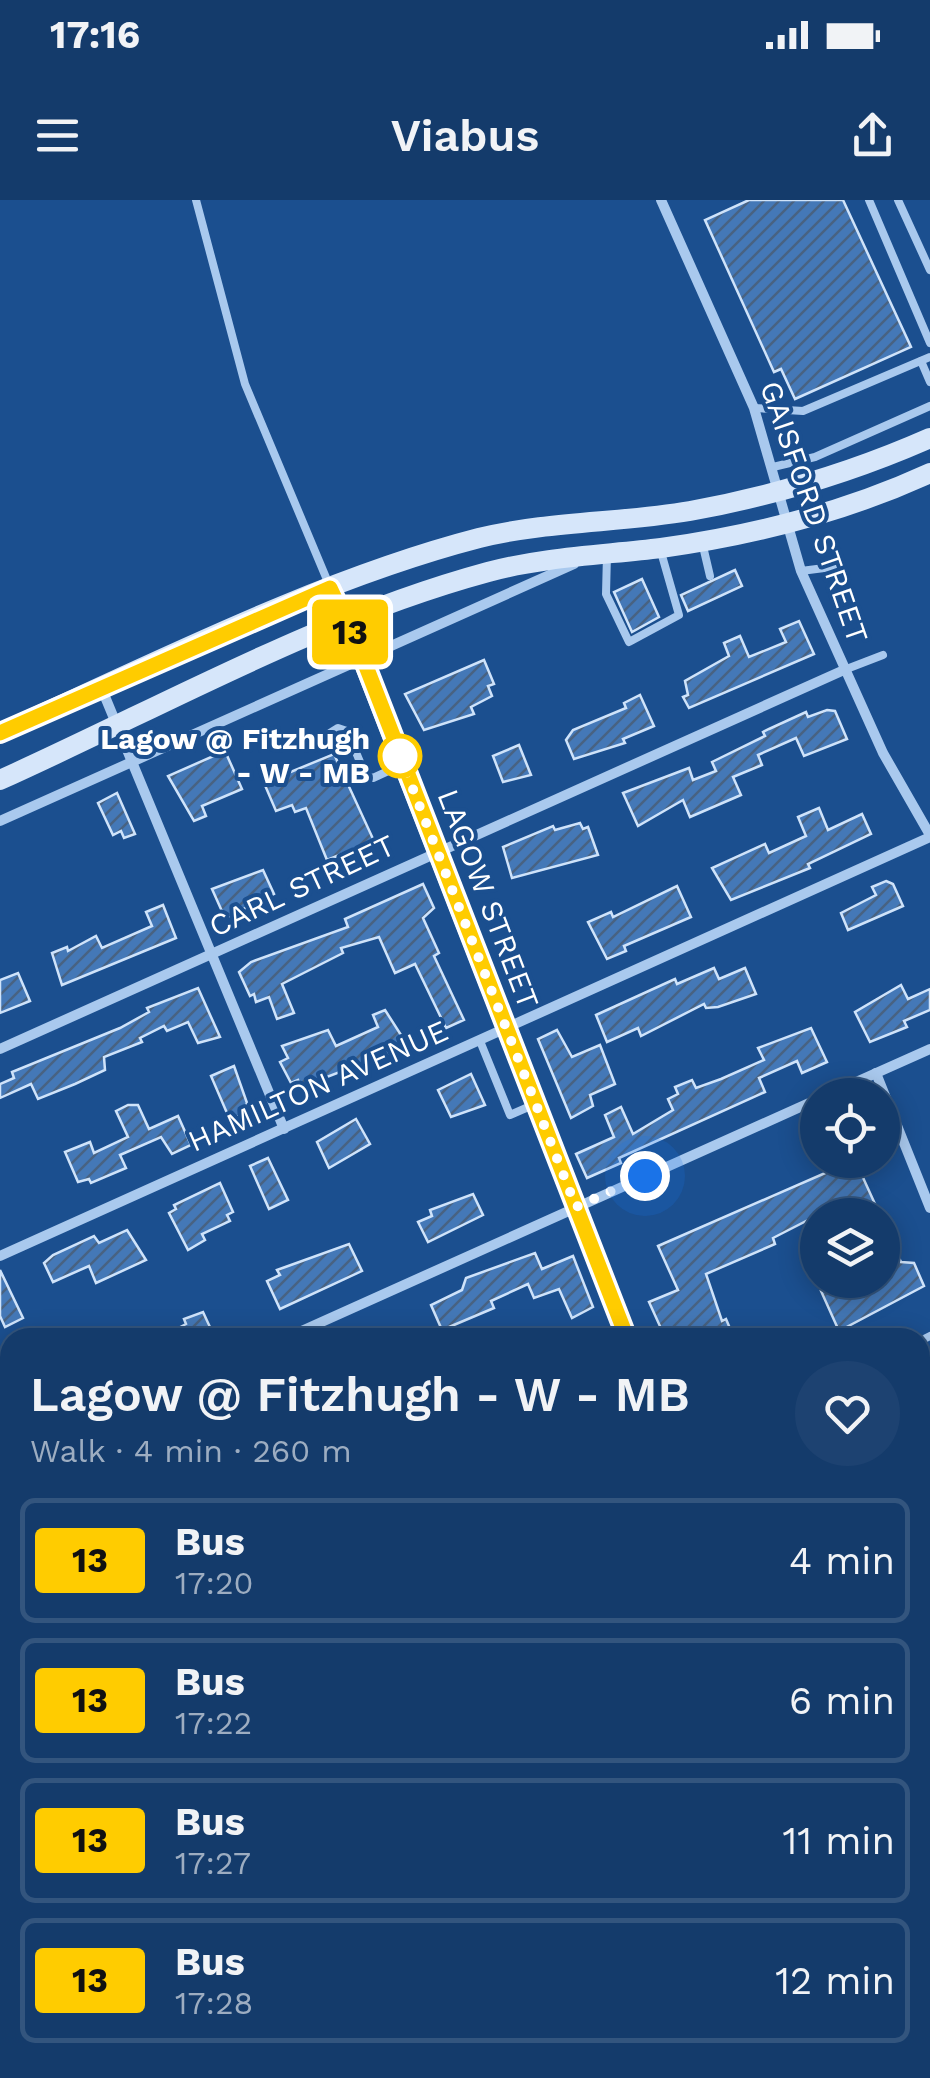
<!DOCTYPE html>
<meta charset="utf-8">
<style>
:root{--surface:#143b6b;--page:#1d4271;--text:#f1f3f6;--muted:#9dadc1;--line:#33557e}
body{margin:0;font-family:"Work Sans",sans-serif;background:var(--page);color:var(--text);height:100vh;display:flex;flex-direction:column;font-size:38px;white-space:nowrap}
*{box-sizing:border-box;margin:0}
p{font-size:32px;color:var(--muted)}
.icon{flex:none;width:55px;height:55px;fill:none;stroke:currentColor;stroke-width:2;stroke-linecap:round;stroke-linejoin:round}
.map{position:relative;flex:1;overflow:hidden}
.sheet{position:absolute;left:0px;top:1128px;width:930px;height:752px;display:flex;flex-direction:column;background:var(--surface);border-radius:30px 30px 0 0;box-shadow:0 5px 25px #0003,0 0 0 2px var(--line)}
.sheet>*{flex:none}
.badge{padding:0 20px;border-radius:8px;font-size:35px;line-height:65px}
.controls{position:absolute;left:800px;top:878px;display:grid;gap:20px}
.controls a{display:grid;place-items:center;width:100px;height:100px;border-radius:50%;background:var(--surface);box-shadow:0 5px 25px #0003,0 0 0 2px var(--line);font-size:50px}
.you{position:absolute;width:50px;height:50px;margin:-25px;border:8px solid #fff;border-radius:50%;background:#1a73e8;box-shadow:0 0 0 15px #1a73e833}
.map>.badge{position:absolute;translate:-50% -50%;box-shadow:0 0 0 5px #fff}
.round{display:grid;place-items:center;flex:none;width:105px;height:105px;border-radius:52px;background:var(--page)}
.headline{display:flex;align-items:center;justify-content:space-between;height:170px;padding:0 30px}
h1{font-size:48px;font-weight:600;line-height:75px}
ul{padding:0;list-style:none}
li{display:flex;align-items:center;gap:30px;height:125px;margin:0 20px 15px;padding:0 10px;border:5px solid var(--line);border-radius:15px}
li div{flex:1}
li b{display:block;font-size:38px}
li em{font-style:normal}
li .badge{min-width:110px;font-weight:700;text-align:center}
.status{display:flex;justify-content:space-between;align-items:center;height:70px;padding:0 50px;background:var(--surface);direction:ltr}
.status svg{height:28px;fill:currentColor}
header{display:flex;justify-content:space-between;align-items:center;height:130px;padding:0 30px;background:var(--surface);font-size:45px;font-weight:600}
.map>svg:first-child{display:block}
.building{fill:url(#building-hatch);stroke:#cfe3fa;stroke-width:2.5}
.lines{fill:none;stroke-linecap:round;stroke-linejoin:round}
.lane{stroke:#a9c9ee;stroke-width:8}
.street{stroke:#a9c9ee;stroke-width:10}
.secondary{stroke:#d6e6fa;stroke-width:20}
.line-casing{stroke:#fff;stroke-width:22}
.line{stroke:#fc0;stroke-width:15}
.walk{stroke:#fff;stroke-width:10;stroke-dasharray:0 18}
.stop-dot{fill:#fff;stroke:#fc0;stroke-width:5}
.labels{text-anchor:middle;stroke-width:8;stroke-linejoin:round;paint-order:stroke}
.street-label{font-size:30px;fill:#fff;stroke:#1b4f8f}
.stop-label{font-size:30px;font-weight:bold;fill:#fff;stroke:#1b4f8f;text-anchor:end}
</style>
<div class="status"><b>17:16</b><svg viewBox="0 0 49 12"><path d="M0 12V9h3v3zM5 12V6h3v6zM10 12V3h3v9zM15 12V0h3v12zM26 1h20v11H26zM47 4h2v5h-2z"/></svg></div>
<header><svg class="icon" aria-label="menu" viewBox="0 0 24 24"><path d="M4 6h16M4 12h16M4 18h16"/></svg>Viabus<svg class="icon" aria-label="share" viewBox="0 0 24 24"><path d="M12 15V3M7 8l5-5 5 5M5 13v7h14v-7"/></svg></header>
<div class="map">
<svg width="930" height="1878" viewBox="0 0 930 1878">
<defs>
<pattern id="building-hatch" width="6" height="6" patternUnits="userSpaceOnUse" patternTransform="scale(2.5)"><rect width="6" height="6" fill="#4478b7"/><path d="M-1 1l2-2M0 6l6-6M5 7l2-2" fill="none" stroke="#486282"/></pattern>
</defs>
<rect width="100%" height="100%" fill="#1b4f8f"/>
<g class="building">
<polygon points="749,0 843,0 911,147 795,199 781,169 774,172 705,20"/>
<polygon points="735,370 742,386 688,411 681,395"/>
<polygon points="642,379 659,417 632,432 614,392"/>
<polygon points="799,421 814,454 689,508 683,497 688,495 685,481 729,456 724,443 740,436 749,457 786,442 780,429"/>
<polygon points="484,460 494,484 488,486 492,496 471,507 474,514 424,530 405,494"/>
<polygon points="640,495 654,526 623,539 625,543 574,559 566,540 573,530 626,508 624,503"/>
<polygon points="827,510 835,511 847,539 804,556 796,538 758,555 762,565 733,577 741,595 690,617 683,600 638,626 623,593 689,568 693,580 716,571 712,562 765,536 763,532 769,529 806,512 808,517"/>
<polygon points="519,545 531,575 503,582 493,556"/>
<polygon points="225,551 242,589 202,606 206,616 194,621 168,576"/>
<polygon points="334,554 374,641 327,660 306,608 295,612 292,605 276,611 264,583"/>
<polygon points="117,593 135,634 124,638 121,631 113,635 98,603"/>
<polygon points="819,608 828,630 862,614 871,634 808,664 810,668 731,700 712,668 765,644 769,653 806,636 798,617"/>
<polygon points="580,623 583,629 588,627 598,655 512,678 503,647 553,626 555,630"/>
<polygon points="263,670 274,694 225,718 212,689"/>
<polygon points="886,681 893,684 903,706 848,730 841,713 876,695 872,687"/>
<polygon points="423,684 434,708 423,718 439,753 434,756 464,820 446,828 415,764 395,773 379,737 341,748 343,753 282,784 294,813 277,819 269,797 256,802 254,794 250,796 239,772 251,762 348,727 345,719"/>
<polygon points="677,686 691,717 624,746 626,751 607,759 588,722 611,712 613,717"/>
<polygon points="163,705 176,738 62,785 52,753 67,747 68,751 96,736 102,748 152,726 146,712"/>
<polygon points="714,768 719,779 745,768 756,794 718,807 706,808 704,804 641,836 638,828 607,842 596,815 675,779 677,784"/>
<polygon points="18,773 30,801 0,813 0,780"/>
<polygon points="901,785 908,799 930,789 930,810 904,821 907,827 870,842 855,812"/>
<polygon points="198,788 220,837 198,843 188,822 167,831 164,826 140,838 142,842 104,857 105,870 75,884 38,899 31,884 0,898 0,884 14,878 12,872 120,828 149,812 147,808"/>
<polygon points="385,810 408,846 306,885 300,886 298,880 291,883 280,862 288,858 282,846 328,830 336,846 378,827 373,815"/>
<polygon points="811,828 827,862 802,873 797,861 759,878 765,892 619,958 621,963 587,978 576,954 614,937 605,915 621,907 633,934 673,910 668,899 678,894 675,887 692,880 696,888 721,879 764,860 758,848"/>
<polygon points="557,830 572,857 600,845 615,884 590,895 593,906 571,918 538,839"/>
<polygon points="234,866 247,903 241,915 230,920 211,876"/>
<polygon points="471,874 485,905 451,917 438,890"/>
<polygon points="128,905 138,905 149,929 178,916 191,945 172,954 161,937 120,955 126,968 91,983 89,979 78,982 65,952 90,942 94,953 128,937 116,911"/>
<polygon points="356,919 370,944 329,968 317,942"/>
<polygon points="268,958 288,1000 269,1009 250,966"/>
<polygon points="855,960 880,1015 837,1015 835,1011 818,1015 773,1038 775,1044 706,1074 722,1121 726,1119 734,1138 664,1135 649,1102 678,1090 658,1046"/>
<polygon points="220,983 233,1012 227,1015 230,1021 202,1034 205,1040 188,1050 169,1013 176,1009 174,1005"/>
<polygon points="473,994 483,1015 428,1042 418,1022 432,1016 430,1010"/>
<polygon points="882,1021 901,1062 914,1063 924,1086 839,1131 821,1091 847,1080 882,1080"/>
<polygon points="127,1030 146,1060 96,1083 89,1066 53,1082 44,1063 53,1055 94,1036 99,1043"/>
<polygon points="349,1044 362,1071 280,1109 267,1081 280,1075 277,1070"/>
<polygon points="535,1053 542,1069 573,1056 593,1107 572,1118 559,1089 534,1098 528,1084 491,1101 494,1108 442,1130 431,1105 462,1090 466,1078"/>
<polygon points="0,1070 23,1118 5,1127 0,1116"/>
<polygon points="203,1112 215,1138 159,1138 186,1124 184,1119"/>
</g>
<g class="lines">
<g class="lane">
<polyline points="196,0 245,184 330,387"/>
<polyline points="869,0 930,143"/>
<polyline points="898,0 930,70"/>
<polyline points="921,161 930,182"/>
<polyline points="754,208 803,211 930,157"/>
<polyline points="773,267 815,257 930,206"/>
<polyline points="702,342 710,376"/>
<polyline points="607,354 606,394 629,442 679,415 661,352"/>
<polyline points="801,371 840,366"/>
<polyline points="844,470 883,455"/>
<polyline points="330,533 338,528 347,531 366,576 373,578 399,566"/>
<polyline points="480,841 510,915 533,905"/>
<polyline points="920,1141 930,1136"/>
</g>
<g class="street">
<polyline points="661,0 754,208 801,371 883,553 930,635"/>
<polyline points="101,487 284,929"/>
<polyline points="0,621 574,364"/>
<polyline points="0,849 844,470"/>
<polyline points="876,873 930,1008"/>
<polyline points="827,895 930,849"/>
<polyline points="0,1056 930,637"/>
<polyline points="286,1138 818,899"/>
<polyline points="0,1266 10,1261"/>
<polyline points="920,1270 930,1265"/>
<polyline points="0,1473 10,1468"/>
<polyline points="920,1477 930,1473"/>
<polyline points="0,1682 10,1677"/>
<polyline points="920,1688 930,1684"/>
<polyline points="552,1870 555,1878"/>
<polyline points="24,1878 42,1870"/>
<polyline points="696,1878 714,1870"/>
</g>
<g class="secondary">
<polyline points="331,388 363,461 627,1138"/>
<path d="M 0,533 C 151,465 320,379 479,338 C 548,321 620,323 690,311 C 773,296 853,272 930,238"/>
<path d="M 0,580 C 160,508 318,418 488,372 C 543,357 604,355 661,348 C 755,335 843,313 930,273"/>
<polyline points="913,1870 916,1878"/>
</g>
</g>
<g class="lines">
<defs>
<polyline id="line" points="0,533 330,388 364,461 627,1138"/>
</defs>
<use href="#line" class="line-casing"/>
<use href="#line" class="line"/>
<polyline class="walk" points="400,556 576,1007 645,976"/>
</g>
<circle class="stop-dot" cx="400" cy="556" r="20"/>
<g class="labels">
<g class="street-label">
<text transform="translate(814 312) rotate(71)" y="10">GAISFORD STREET</text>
<text transform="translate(302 686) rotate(-25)" y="10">CARL STREET</text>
<text transform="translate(488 699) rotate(69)" y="10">LAGOW STREET</text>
<text transform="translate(318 886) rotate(-24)" y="10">HAMILTON AVENUE</text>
</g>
<g class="stop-label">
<text x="370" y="549">Lagow @ Fitzhugh<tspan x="370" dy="34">- W - MB</tspan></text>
</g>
</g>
</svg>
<div class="controls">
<a><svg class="icon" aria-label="locate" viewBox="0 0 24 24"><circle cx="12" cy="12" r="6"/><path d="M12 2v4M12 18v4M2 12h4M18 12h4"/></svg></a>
<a><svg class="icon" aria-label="layers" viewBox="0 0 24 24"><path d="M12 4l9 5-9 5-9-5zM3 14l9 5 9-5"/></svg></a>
</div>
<div class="you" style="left:645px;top:976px"></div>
<b class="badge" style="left:350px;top:432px;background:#fc0;color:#111">13</b>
<section class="sheet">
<div class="headline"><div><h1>Lagow @ Fitzhugh - W - MB</h1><p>Walk · 4 min · 260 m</p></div><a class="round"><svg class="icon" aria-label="heart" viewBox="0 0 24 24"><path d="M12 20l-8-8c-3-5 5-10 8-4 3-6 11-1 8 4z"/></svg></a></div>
<ul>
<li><span class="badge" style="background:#fc0;color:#111">13</span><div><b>Bus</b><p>17:20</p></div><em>4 min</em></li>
<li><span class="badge" style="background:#fc0;color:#111">13</span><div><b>Bus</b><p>17:22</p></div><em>6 min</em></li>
<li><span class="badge" style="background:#fc0;color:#111">13</span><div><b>Bus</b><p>17:27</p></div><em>11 min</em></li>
<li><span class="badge" style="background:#fc0;color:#111">13</span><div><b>Bus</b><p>17:28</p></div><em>12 min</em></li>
</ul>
</section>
</div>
